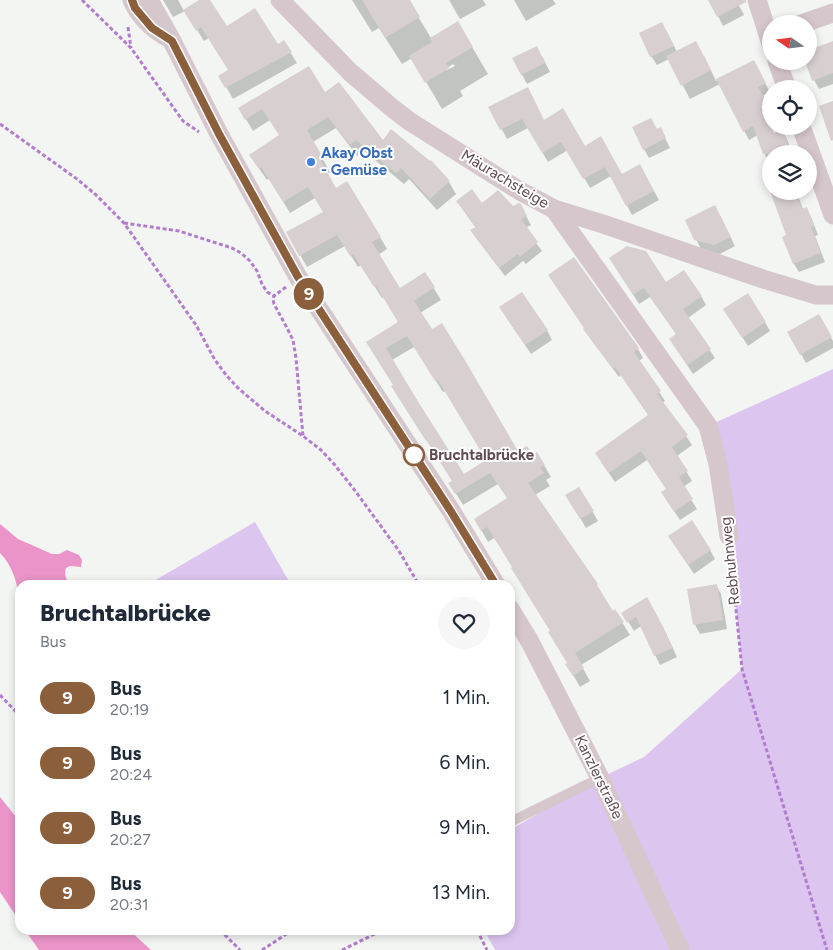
<!DOCTYPE html>
<html lang="de">
<meta charset="utf-8">
<style>
:root{--surface:#fff;--page:#f6f6f7;--text:#1f2937;--muted:#747a83}
body{margin:0;font-family:Figtree,sans-serif;background:var(--page);color:var(--text);height:100vh;display:flex;flex-direction:column;font-size:19px;white-space:nowrap}
*{box-sizing:border-box;margin:0}
p{font-size:16px;color:var(--muted)}
.icon{flex:none;width:28px;height:28px;fill:none;stroke:currentColor;stroke-width:2;stroke-linecap:round;stroke-linejoin:round}
.map{position:relative;flex:1;overflow:hidden}
.details{position:absolute;left:15px;top:580px;width:500px;height:355px;display:flex;flex-direction:column;background:var(--surface);border-radius:15px;box-shadow:0 2px 8px #0003}
.details>*{flex:none}
.badge{padding:0 10px;border-radius:16px;font-size:18px;line-height:32px}
.needle{width:32px;rotate:284deg}
.tools{position:absolute;left:762px;top:15px;display:grid;gap:10px}
.tools a{display:grid;place-items:center;width:55px;height:55px;border-radius:50%;background:var(--surface);box-shadow:0 2px 8px #0003;font-size:25px}
.map>.badge{position:absolute;translate:-50% -50%;box-shadow:0 0 0 2px #fff}
.round{display:grid;place-items:center;flex:none;width:52px;height:52px;border-radius:26px;background:var(--page)}
.headline{display:flex;align-items:center;justify-content:space-between;height:85px;padding:0 25px}
h1{font-size:24px;font-weight:800;line-height:38px}
ul{padding:0;list-style:none}
li{display:flex;align-items:center;gap:15px;height:65px;padding:0 25px}
li div{flex:1}
li b{display:block;font-size:19px}
li em{font-style:normal}
li .badge{min-width:55px;font-weight:700;text-align:center}
.map>svg:first-child{display:block}
.green{fill:#dcc5ef}
.water{fill:#ea94ca}
.shadow{fill:#0003;fill-rule:evenodd}
.building{fill:#d8cfd1;fill-rule:evenodd}
.lines{fill:none;stroke-linecap:round;stroke-linejoin:round}
.path{stroke:#b27dcc;stroke-width:3;stroke-dasharray:4 2.5;stroke-linecap:butt}
.service{stroke:#d6c7cd;stroke-width:10}
.minor{stroke:#d6c7cd;stroke-width:19}
.line-casing{stroke:#fff;stroke-width:11}
.line{stroke:#8b5e3c;stroke-width:8}
.shop-dot{fill:#3f7fe0;stroke:#fff;stroke-width:2}
.stop-dot{fill:#fff;stroke:#8b5e3c;stroke-width:2.5}
.labels{text-anchor:middle;stroke-width:4;stroke-linejoin:round;paint-order:stroke}
.shop-label{font-size:15px;font-weight:bold;fill:#366cbe;stroke:#fff;text-anchor:start}
.street-label{font-size:15px;fill:#604b52;stroke:#fff}
.stop-label{font-size:15px;font-weight:bold;fill:#604b52;stroke:#fff;text-anchor:start}
</style>
<div class="map">
<svg width="833" height="950" viewBox="0 0 833 950">
<rect width="100%" height="100%" fill="#f3f5f3"/>
<g class="green">
<polygon points="833,369 833,950 495,950 484,930 510,930 510,830 600,778 644,757 742,669 729,536 708,426"/>
<polygon points="255,522 291,585 147,585"/>
</g>
<g class="water">
<path d="M 0,524 L 18,539 L 52,554 L 59,554 L 67,550 L 79,555 L 82,560 L 81,567 L 70,566 L 66,568 C 64,574 66,580 70,585 L 20,585 L 20,640 C 14,629 19,617 19,605 C 19,586 13,566 0,553 Z"/>
<polygon points="0,797 20,822 20,922 0,892"/>
<polygon points="25,930 129,930 151,950 39,950"/>
</g>
<g class="shadow">
<polygon points="163,0 178,0 184,11 201,0 209,0 226,28 278,46 284,42 297,63 233,99 220,76 230,71 209,38 204,41 185,11 173,17"/>
<path d="M 352,0 L 408,0 L 431,38 L 472,47 L 488,74 L 460,91 L 463,96 L 442,109 L 412,58 L 402,64 L 379,28 L 372,32 ZM 453,64 L 455,66 L 447,70 L 446,69 Z"/>
<polygon points="449,0 483,0 486,5 460,19"/>
<polygon points="514,0 553,0 556,4 526,21"/>
<polygon points="710,0 736,0 744,15 723,26"/>
<polygon points="667,32 677,52 704,56 716,81 753,61 770,92 762,96 771,112 771,114 764,118 773,134 782,131 787,139 792,154 771,154 771,171 758,135 749,140 720,84 690,99 669,59 657,65 651,56"/>
<polygon points="831,43 833,47 833,84 819,89 814,80 809,61 809,51"/>
<polygon points="542,56 550,72 527,84 514,59"/>
<path d="M 325,93 L 382,142 L 430,163 L 431,162 L 449,182 L 456,194 L 437,210 L 409,179 L 404,184 L 364,151 L 357,156 L 336,128 L 313,142 L 330,172 L 327,174 L 336,189 L 380,237 L 387,249 L 378,255 L 399,290 L 425,274 L 441,300 L 420,313 L 518,453 L 532,457 L 544,465 L 551,477 L 546,480 L 550,486 L 535,495 L 612,612 L 615,611 L 630,635 L 581,665 L 590,681 L 580,687 L 567,664 L 568,663 L 552,631 L 503,551 L 494,538 L 488,542 L 475,519 L 508,499 L 498,484 L 463,505 L 450,484 L 453,482 L 435,452 L 434,452 L 400,398 L 394,385 L 374,354 L 400,323 L 384,297 L 382,298 L 361,265 L 358,267 L 345,246 L 307,267 L 288,233 L 324,213 L 315,198 L 290,213 L 269,178 L 267,180 L 258,167 L 280,136 L 270,120 L 253,131 L 240,109 ZM 414,347 L 443,392 L 446,391 L 487,460 L 463,475 L 392,360 Z"/>
<polygon points="490,107 544,121 584,147 622,176 640,166 659,200 632,215 611,176 590,188 568,150 548,162 528,128 507,139"/>
<polygon points="657,131 665,138 670,148 649,158 644,149"/>
<polygon points="771,182 771,191 796,191 803,209 806,208 811,217 818,235 815,236 825,262 799,272 794,264 784,237 787,236 768,183"/>
<polygon points="482,205 513,208 520,205 531,225 525,228 542,251 526,264 523,261 505,276 477,239 472,231 476,228 463,210"/>
<polygon points="720,216 735,246 720,254 701,249 696,239"/>
<polygon points="616,267 701,296 706,305 688,318 715,358 693,374 676,348 677,335 650,297 639,304"/>
<polygon points="819,316 833,341 833,348 806,363 789,332"/>
<polygon points="506,317 547,330 552,340 531,354"/>
<polygon points="730,318 765,322 770,331 748,346"/>
<polygon points="590,338 638,349 643,358 639,361 665,401 662,403 686,436 692,445 677,456 692,481 683,487 697,509 680,520 668,502 667,490 647,460 615,482 601,462 649,416 621,375 619,377"/>
<polygon points="579,488 598,521 586,528 567,495"/>
<polygon points="675,545 710,550 715,559 694,574"/>
<polygon points="716,585 721,594 727,629 700,634 695,625"/>
<polygon points="646,599 663,627 677,657 660,665 641,626 634,631 623,613"/>
</g>
<g class="building">
<polygon points="199,0 210,0 227,26 255,8 278,44 284,40 292,52 225,88 218,76 228,70 201,27 196,31 183,10"/>
<polygon points="362,0 410,0 420,17 385,38"/>
<polygon points="708,0 746,0 746,2 717,17"/>
<polygon points="458,21 473,47 446,63 449,68 425,83 409,56 432,42 430,38"/>
<polygon points="662,22 674,46 650,57 639,33"/>
<polygon points="696,41 711,70 681,86 666,56"/>
<polygon points="833,41 833,73 812,81 805,61 809,61 809,50"/>
<polygon points="537,46 545,63 521,75 512,58"/>
<polygon points="754,60 766,83 758,87 768,104 761,109 774,133 783,129 791,154 763,154 753,126 743,132 716,79"/>
<path d="M 309,66 L 325,92 L 339,82 L 383,140 L 391,129 L 430,161 L 431,160 L 450,181 L 430,199 L 401,168 L 396,173 L 356,140 L 350,145 L 328,117 L 307,130 L 324,159 L 321,161 L 336,188 L 347,181 L 381,237 L 372,242 L 400,288 L 425,272 L 435,287 L 414,301 L 432,329 L 442,323 L 466,362 L 518,451 L 527,446 L 533,455 L 537,452 L 545,465 L 540,468 L 544,473 L 528,483 L 598,584 L 597,585 L 613,611 L 615,609 L 624,622 L 575,653 L 584,668 L 573,676 L 565,664 L 567,663 L 548,632 L 550,631 L 511,568 L 512,567 L 495,539 L 487,527 L 481,531 L 474,519 L 507,498 L 490,473 L 455,494 L 448,483 L 452,481 L 427,441 L 426,441 L 391,386 L 393,385 L 366,342 L 398,322 L 376,286 L 374,287 L 353,254 L 350,256 L 337,235 L 299,256 L 286,232 L 323,212 L 308,187 L 283,202 L 261,167 L 259,169 L 249,155 L 279,135 L 262,109 L 245,120 L 238,108 ZM 407,336 L 435,381 L 438,380 L 486,460 L 464,474 L 417,400 L 386,348 Z"/>
<polygon points="528,87 544,120 563,108 585,146 601,136 622,174 640,164 654,191 626,206 605,167 583,179 561,142 542,153 522,119 500,130 488,107"/>
<polygon points="833,101 833,140 831,141 819,106"/>
<polygon points="651,118 657,129 661,127 666,138 643,150 632,127"/>
<polygon points="472,189 482,203 498,190 501,193 513,206 519,203 521,204 527,216 521,219 538,242 520,257 518,254 499,268 470,230 476,227 456,201"/>
<polygon points="770,191 795,191 802,209 807,207 814,226 811,227 821,253 793,264 782,237 786,235"/>
<polygon points="715,205 731,237 714,245 694,240 685,220"/>
<polygon points="627,246 646,251 666,282 684,270 702,296 683,309 711,349 687,365 669,339 676,334 644,288 633,295 609,258"/>
<polygon points="574,257 639,348 634,352 661,391 657,394 688,435 672,447 688,471 679,477 693,499 674,512 661,492 666,489 641,451 609,473 595,453 648,415 615,367 613,369 583,329 584,328 548,275"/>
<polygon points="522,292 548,330 525,345 499,307"/>
<polygon points="748,293 766,322 742,338 723,309"/>
<polygon points="819,314 832,337 800,355 787,332"/>
<polygon points="579,487 594,511 580,519 565,495"/>
<polygon points="692,520 711,550 688,565 668,536"/>
<polygon points="717,584 723,620 693,625 687,589"/>
<polygon points="647,597 658,617 673,648 654,656 636,617 627,623 621,613"/>
</g>
<g class="lines">
<g class="path">
<polyline points="82,0 131,48 183,121 199,132"/>
<polyline points="128,27 131,48"/>
<polyline points="0,124 77,179 95,194 124,223 196,325 215,360 226,375 238,388 265,411 303,436 321,450 334,464 353,488 399,551 419,585"/>
<polyline points="124,223 179,231 232,248 241,253 250,261 257,271 262,284 267,292 274,296"/>
<polyline points="286,287 274,296 273,299 274,304 286,326 293,340 296,358 303,436"/>
<polyline points="730,551 742,669 827,950"/>
<polyline points="0,695 20,716"/>
<polyline points="220,930 240,950"/>
<polyline points="477,930 487,950"/>
<polyline points="262,950 288,933"/>
<polyline points="342,950 383,930"/>
</g>
<polyline class="service" points="510,822 600,778"/>
<g class="minor">
<path d="M 132,0 C 139,16 150,27 165,36"/>
<polyline points="149,0 172,41 219,134 298,277 450,509 496,585"/>
<polyline points="280,0 350,72 391,107 409,121 520,191 554,209 603,224 763,279 816,295 833,295"/>
<polyline points="757,0 771,44"/>
<polyline points="801,24 833,13"/>
<polyline points="777,61 787,89"/>
<polyline points="801,126 833,215"/>
<polyline points="554,209 708,426 718,464 729,536"/>
<polyline points="510,609 529,640 600,778 680,950"/>
</g>
</g>
<g class="lines">
<defs>
<polyline id="line" points="132,0 135,8 152,28 172,41 219,134 298,277 450,510 496,585"/>
</defs>
<use href="#line" class="line-casing"/>
<use href="#line" class="line"/>
</g>
<circle class="shop-dot" cx="311" cy="162" r="5"/>
<circle class="stop-dot" cx="414" cy="455" r="10"/>
<g class="labels">
<g class="shop-label">
<text x="321" y="158">Akay Obst<tspan x="321" dy="17">- Gemüse</tspan></text>
</g>
<g class="street-label">
<text transform="translate(505 179) rotate(31)" y="5">Mäurachsteige</text>
<text transform="translate(730 561) rotate(-96)" y="5">Rebhuhnweg</text>
<text transform="translate(599 777) rotate(64)" y="5">Kanzlerstraße</text>
</g>
<g class="stop-label">
<text x="429" y="460">Bruchtalbrücke</text>
</g>
</g>
</svg>
<div class="tools">
<a><svg class="needle" viewBox="-14 -14 28 28"><path d="M0-13l5 13h-10z" fill="#e53935"/><path d="M0 13l5-13h-10z" fill="#747a83"/></svg></a>
<a><svg class="icon" aria-label="locate" viewBox="0 0 24 24"><circle cx="12" cy="12" r="6"/><path d="M12 2v4M12 18v4M2 12h4M18 12h4"/></svg></a>
<a><svg class="icon" aria-label="layers" viewBox="0 0 24 24"><path d="M12 4l9 5-9 5-9-5zM3 14l9 5 9-5"/></svg></a>
</div>
<b class="badge" style="left:309px;top:294px;background:#8b5e3c;color:#fff">9</b>
<section class="details">
<div class="headline"><div><h1>Bruchtalbrücke</h1><p>Bus</p></div><a class="round"><svg class="icon" aria-label="heart" viewBox="0 0 24 24"><path d="M12 20l-8-8c-3-5 5-10 8-4 3-6 11-1 8 4z"/></svg></a></div>
<ul>
<li><span class="badge" style="background:#8b5e3c;color:#fff">9</span><div><b>Bus</b><p>20:19</p></div><em>1 Min.</em></li>
<li><span class="badge" style="background:#8b5e3c;color:#fff">9</span><div><b>Bus</b><p>20:24</p></div><em>6 Min.</em></li>
<li><span class="badge" style="background:#8b5e3c;color:#fff">9</span><div><b>Bus</b><p>20:27</p></div><em>9 Min.</em></li>
<li><span class="badge" style="background:#8b5e3c;color:#fff">9</span><div><b>Bus</b><p>20:31</p></div><em>13 Min.</em></li>
</ul>
</section>
</div>
